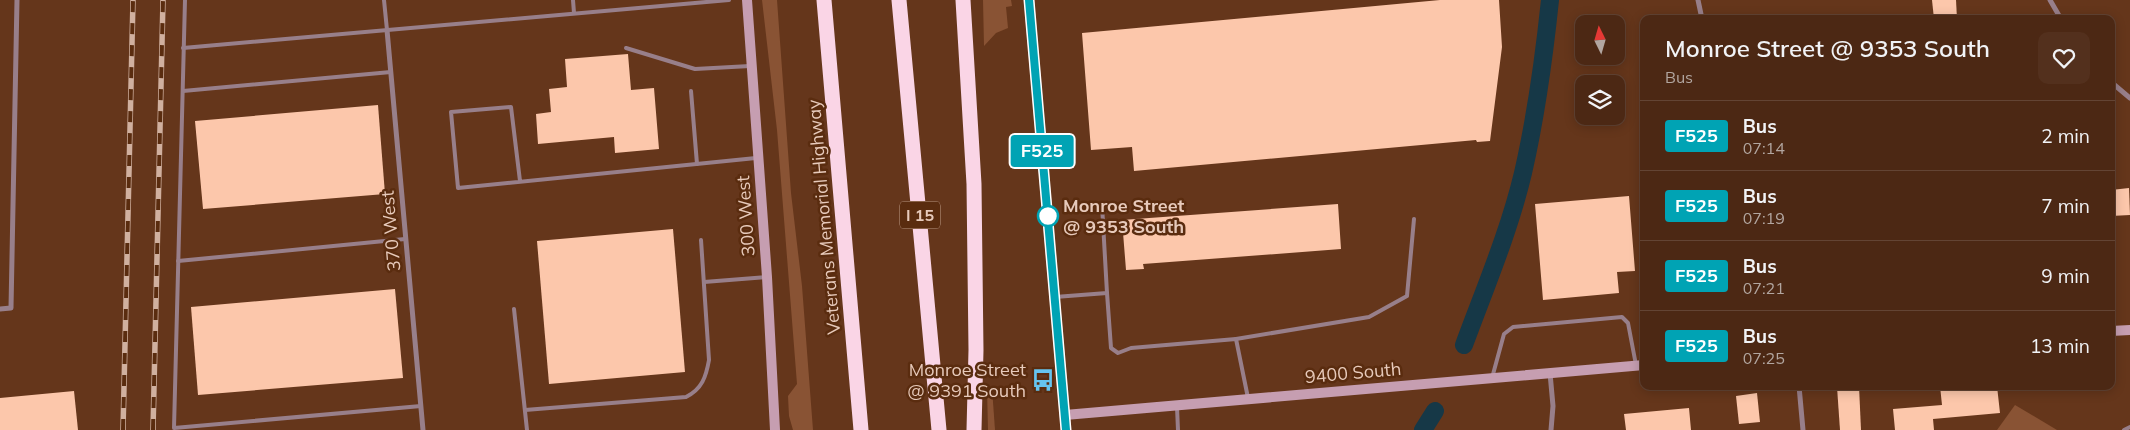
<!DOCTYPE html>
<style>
:root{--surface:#4c2814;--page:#53301d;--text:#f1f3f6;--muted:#b2a6a0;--line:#634434}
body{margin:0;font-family:Mulish,sans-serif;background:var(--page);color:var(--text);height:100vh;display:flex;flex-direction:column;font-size:19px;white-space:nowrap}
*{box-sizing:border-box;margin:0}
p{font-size:16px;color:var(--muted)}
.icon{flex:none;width:28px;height:28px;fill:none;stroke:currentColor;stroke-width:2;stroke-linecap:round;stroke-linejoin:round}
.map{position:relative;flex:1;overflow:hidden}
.details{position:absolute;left:1640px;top:15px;width:475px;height:375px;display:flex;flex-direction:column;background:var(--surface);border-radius:10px;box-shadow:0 2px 12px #0003,0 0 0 1px var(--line)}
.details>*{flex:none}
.badge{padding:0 10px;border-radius:4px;font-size:18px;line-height:32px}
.needle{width:32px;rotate:355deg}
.controls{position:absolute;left:1575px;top:15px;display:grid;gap:10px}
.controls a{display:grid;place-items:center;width:50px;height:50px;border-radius:10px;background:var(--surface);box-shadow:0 2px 12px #0003,0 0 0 1px var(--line);font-size:25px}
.map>.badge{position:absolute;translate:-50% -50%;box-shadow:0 0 0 2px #fff}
.round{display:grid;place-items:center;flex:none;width:52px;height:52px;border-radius:10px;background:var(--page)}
.headline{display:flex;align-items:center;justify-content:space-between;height:85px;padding:0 25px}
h1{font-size:24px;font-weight:600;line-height:38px}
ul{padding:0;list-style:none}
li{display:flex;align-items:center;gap:15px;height:70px;padding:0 25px;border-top:1px solid var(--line)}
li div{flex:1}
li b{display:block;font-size:19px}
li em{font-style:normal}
li .badge{min-width:55px;font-weight:700;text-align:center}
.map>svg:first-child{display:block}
.green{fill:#895334}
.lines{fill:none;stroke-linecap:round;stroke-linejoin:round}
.canal{stroke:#163847;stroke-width:18}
.building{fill:#fcc7ab}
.lane{stroke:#987f8a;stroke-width:4}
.street{stroke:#987f8a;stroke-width:5}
.secondary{stroke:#c69eb1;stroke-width:10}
.highway{stroke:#fad5e6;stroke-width:15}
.rail-casing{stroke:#d0b09f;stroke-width:5.5}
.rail{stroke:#5a2c0f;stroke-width:4;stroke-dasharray:11;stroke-linecap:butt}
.line-casing{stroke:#fff;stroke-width:11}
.line{stroke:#00a3b4;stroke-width:8}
.stop-dot{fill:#fff;stroke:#00a3b4;stroke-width:2.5}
.labels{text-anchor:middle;stroke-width:5;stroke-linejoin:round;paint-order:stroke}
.shield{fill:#5a2c0f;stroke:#bd9b87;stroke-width:1}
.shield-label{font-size:16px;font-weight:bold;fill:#e7cabb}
.stop-label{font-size:18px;font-weight:bold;fill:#e7cabb;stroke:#5a2c0f;text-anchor:start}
.street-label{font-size:18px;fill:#e7cabb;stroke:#5a2c0f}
.poi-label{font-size:18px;fill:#e7cabb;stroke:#5a2c0f;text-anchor:end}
</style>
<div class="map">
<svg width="2130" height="430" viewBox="0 0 2130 430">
<rect width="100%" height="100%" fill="#65361b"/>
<g class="green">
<polygon points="762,0 777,0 791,193 802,286 813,430 793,430 789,416 788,396 797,384 777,130"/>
<polygon points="983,0 1011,0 1012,6 1006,7 1008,28 996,33 984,46"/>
<polygon points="987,388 992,388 995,430 988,430"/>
<polygon points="2015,405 2057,430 1997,430"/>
</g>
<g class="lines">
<g class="canal">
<path d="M 1464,345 C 1485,288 1509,232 1523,173 C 1536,116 1544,58 1550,0"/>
<polyline points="1423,430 1435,411"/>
</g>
</g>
<g class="building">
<polygon points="1440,0 1499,0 1502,47 1490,141 1477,142 1476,140 1134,171 1132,147 1091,150 1082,33"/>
<polygon points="1932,0 1956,0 1957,19 1934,19"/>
<polygon points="628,54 631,90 654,88 659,149 615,153 614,137 538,144 536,114 551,112 549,89 567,87 565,59"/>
<polygon points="378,105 385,194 203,209 195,121"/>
<polygon points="2129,188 2130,215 2111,216 2111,190"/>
<polygon points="1629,196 1635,271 1617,272 1619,293 1543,300 1535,204"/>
<polygon points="1338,204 1341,249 1143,264 1144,269 1126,270 1122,220"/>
<polygon points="673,229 685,372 549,384 537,241"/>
<polygon points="395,289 403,378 198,395 191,307"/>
<polygon points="1859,386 1861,430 1840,430 1837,387"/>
<polygon points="1940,386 1997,386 2000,413 1933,419 1934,430 1895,430 1893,409 1942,405"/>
<polygon points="74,391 78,430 0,430 0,398"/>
<polygon points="1757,393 1760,422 1739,424 1736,396"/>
<polygon points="1689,408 1691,430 1626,430 1624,414"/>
</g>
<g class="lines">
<g class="lane">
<polyline points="185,0 174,428 421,406"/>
<polyline points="384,0 387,30"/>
<polyline points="573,0 574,13"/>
<polyline points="183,48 729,0"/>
<polyline points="626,48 695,69 750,66"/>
<polyline points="183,91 391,72"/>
<polyline points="691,91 697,164"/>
<polyline points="520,181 511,107 451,112 458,188 756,158"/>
<polyline points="178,261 405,239"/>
<polyline points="704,282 766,277"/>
<polyline points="1107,293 1111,348 1118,353 1131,348 1236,339 1248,398"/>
<polyline points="1055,297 1107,293 1102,205"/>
<polyline points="514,309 527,430"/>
<polyline points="1236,339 1369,317 1407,296 1414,219"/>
<polyline points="1492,378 1504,334 1513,327 1622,317 1628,323 1636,365"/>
<polyline points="1177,407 1178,430"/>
<path d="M 525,410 L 686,397 C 702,389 706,377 709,360 L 701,240"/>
<polyline points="2124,430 2130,427"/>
</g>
<g class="street">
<polyline points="1698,0 1702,19"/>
<polyline points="2050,0 2061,19"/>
<polyline points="387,30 423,430"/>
<polyline points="2111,82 2130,98"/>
<polyline points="0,309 11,308 17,0"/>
<polyline points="1550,373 1553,406 1551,430"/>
<polyline points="1799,386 1803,430"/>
</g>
<g class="secondary">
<polyline points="747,0 767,277 775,430"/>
<polyline points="1029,0 1066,430"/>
<polyline points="2111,331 2130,330"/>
<polyline points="1065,415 1644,365"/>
</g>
<g class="highway">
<polyline points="824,0 861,430"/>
<polyline points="899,0 939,430"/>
<polyline points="963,0 974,184 976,350 974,430"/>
</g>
<defs>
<g id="rail">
<polyline points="123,430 133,0"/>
<polyline points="153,430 163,0"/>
</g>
</defs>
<use href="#rail" class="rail-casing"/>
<use href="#rail" class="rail"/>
</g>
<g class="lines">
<defs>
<polyline id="line" points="1029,0 1066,430"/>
</defs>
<use href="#line" class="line-casing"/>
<use href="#line" class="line"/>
</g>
<defs>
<symbol id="bus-bare" viewBox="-9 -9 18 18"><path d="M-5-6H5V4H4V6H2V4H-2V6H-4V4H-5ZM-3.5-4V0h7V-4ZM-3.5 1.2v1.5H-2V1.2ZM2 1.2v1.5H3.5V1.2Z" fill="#66c4ef" stroke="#5a2c0f" stroke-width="2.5" paint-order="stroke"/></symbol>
</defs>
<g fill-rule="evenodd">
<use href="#bus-bare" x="1027" y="364" width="32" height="32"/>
</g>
<circle class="stop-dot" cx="1048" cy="216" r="10"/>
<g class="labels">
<rect class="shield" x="900" y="201.5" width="40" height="27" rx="4"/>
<g class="shield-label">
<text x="920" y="221">I 15</text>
</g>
<g class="stop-label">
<text x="1063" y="212">Monroe Street<tspan x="1063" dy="21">@ 9353 South</tspan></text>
</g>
<g class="street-label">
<text transform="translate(746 216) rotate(-94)" y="6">300 West</text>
<text transform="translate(824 217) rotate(-95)" y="6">Veterans Memorial Highway</text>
<text transform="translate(391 231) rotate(-95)" y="6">370 West</text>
<text transform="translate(1353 373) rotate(-5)" y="6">9400 South</text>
</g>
<g class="poi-label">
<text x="1026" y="376">Monroe Street<tspan x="1026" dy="21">@ 9391 South</tspan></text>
</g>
</g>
</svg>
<div class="controls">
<a><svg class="needle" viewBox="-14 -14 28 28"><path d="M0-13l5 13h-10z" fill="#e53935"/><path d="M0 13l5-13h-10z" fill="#b2a6a0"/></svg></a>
<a><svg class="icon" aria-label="layers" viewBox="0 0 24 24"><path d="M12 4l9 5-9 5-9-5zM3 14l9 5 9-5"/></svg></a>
</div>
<b class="badge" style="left:1042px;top:151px;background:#00a3b4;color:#fff">F525</b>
<section class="details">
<div class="headline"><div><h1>Monroe Street @ 9353 South</h1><p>Bus</p></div><a class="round"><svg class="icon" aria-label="heart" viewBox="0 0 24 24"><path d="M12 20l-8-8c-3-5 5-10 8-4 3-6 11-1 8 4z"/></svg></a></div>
<ul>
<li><span class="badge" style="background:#00a3b4;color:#fff">F525</span><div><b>Bus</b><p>07:14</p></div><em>2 min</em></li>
<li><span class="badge" style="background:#00a3b4;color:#fff">F525</span><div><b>Bus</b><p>07:19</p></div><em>7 min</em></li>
<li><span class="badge" style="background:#00a3b4;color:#fff">F525</span><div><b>Bus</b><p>07:21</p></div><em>9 min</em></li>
<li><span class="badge" style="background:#00a3b4;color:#fff">F525</span><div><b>Bus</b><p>07:25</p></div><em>13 min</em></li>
</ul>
</section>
</div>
